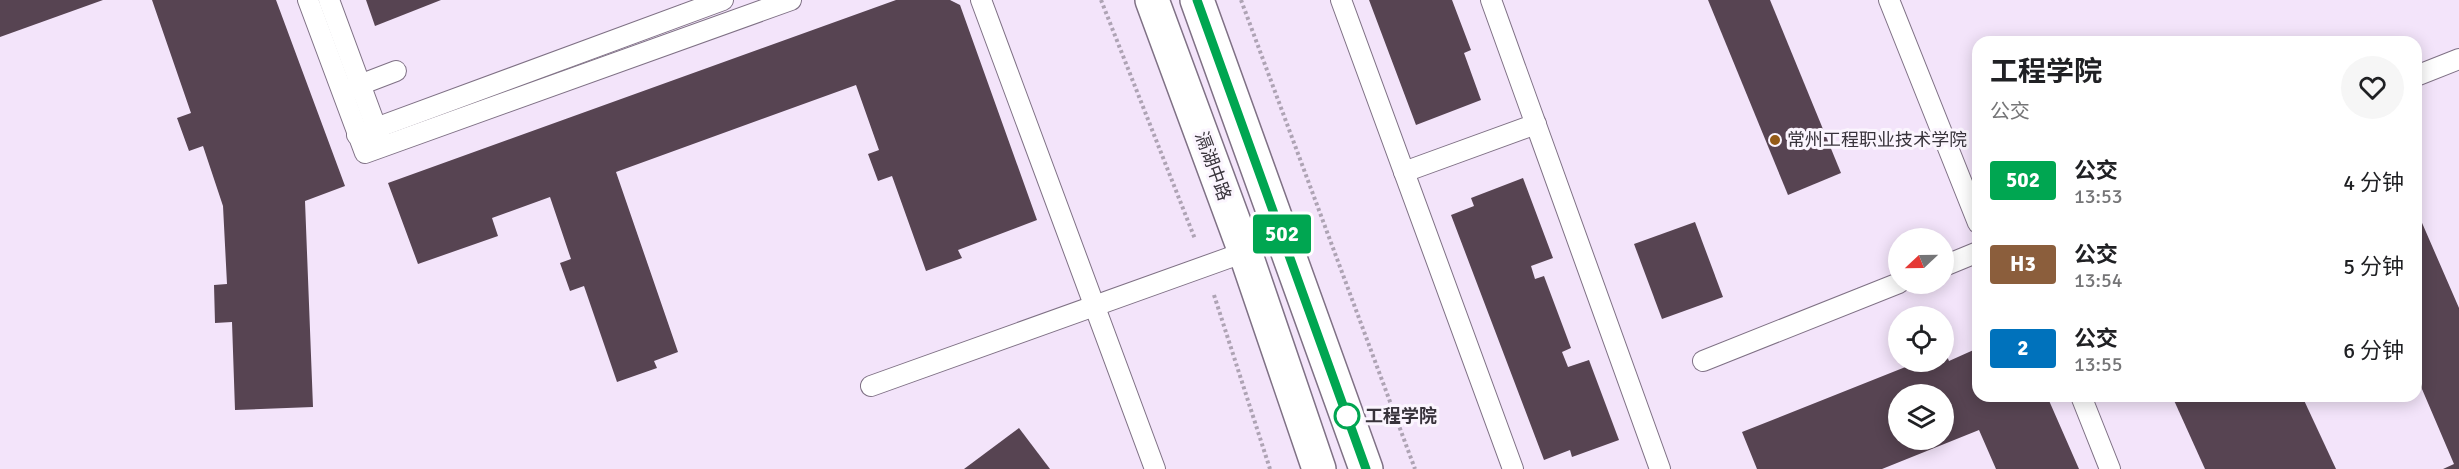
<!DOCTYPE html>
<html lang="zh">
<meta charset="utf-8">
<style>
:root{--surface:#fff;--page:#f6f6f6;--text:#202124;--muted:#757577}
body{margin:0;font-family:Signika,"Noto Sans SC",sans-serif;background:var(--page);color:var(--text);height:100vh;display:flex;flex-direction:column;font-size:22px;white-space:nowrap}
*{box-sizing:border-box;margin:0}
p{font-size:20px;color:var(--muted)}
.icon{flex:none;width:33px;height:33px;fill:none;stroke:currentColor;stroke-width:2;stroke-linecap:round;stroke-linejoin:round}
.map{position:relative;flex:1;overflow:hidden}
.panel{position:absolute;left:1972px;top:36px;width:450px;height:366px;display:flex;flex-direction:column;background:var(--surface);border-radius:18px;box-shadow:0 3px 15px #0003}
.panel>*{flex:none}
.badge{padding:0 12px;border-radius:4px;font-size:21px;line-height:39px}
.needle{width:39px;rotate:248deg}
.buttons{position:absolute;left:1888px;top:228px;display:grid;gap:12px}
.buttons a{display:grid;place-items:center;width:66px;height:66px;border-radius:50%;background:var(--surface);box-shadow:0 3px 15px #0003;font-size:30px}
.map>.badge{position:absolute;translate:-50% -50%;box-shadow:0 0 0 3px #fff}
.round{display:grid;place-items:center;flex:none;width:63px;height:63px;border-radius:32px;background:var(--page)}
.summary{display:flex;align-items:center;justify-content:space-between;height:102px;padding:0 18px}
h1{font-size:28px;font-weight:700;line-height:45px}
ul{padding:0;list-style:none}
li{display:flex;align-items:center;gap:18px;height:84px;padding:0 18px}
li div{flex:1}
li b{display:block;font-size:22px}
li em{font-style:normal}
li .badge{min-width:66px;font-weight:700;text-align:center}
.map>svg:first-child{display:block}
.building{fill:#574452;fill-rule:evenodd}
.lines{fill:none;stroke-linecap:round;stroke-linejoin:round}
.lane-casing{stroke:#7f7185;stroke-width:22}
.secondary-casing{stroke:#7f7185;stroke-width:36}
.path{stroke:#aea3b4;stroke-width:4;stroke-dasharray:3 3;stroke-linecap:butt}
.lane{stroke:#fff;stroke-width:20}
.secondary{stroke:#fff;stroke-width:33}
.line-casing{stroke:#fff;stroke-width:14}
.line{stroke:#00a651;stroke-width:9}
.poi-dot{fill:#945b16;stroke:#fbf5fe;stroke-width:2}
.stop-dot{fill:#fff;stroke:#00a651;stroke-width:3}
.labels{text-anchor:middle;stroke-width:6;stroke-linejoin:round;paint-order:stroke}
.poi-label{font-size:18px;fill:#38333b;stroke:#fbf5fe;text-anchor:start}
.street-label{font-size:18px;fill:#38333b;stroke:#fbf5fe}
.stop-label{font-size:18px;font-weight:bold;fill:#38333b;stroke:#fbf5fe;text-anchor:start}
</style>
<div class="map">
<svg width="2459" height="469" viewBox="0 0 2459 469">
<rect width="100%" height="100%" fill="#f3e4fa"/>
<g class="building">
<polygon points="0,0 103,0 0,37"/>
<polygon points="152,0 276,0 345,186 305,201 313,407 235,410 232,322 215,323 214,285 227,284 223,206 203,146 189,151 177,118 191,113"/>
<polygon points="366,0 441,0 375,26"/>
<polygon points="896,0 950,0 960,5 1037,220 958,250 962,258 926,271 892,176 878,181 868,154 879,150 856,85 616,172 678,352 654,361 657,368 617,382 584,286 570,291 560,263 571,259 550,197 492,218 498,236 418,264 388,183"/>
<polygon points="1369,0 1452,0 1471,50 1464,53 1481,100 1416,125"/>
<polygon points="1708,0 1770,0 1841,173 1788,195"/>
<polygon points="1523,178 1553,258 1531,266 1535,279 1544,276 1571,348 1562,352 1568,367 1589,360 1619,440 1572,457 1570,450 1544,460 1451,215 1474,206 1471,198"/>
<polygon points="2416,209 2459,308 2459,469 2443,469 2454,464 2416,375"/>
<polygon points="1695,222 1723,297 1662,319 1634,244"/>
<path d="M 1978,348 L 1978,396 L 2047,396 L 2079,469 L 1996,469 L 1979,430 L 1882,469 L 1757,469 L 1742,432 L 1918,362 L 1944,362 L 1944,349 L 1949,361 ZM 1899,394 L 1944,394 L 1944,440 L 1899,440 Z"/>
<polygon points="2172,396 2302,396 2336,469 2205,469"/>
<polygon points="1019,428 1050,469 964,469"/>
</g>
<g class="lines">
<defs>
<g id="lane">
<polyline points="308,0 365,153 791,0"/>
<polyline points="329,0 380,138"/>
<polyline points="981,0 1155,469"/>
<polyline points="1341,0 1513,469"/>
<polyline points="1491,0 1660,469"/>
<polyline points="1889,0 1978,223"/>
<polyline points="2416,76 2459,59"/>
<polyline points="349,89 396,71"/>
<polyline points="357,135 723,0"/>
<polyline points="1404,172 1536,124"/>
<polyline points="1944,266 1978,252"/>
<polyline points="1703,361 1899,283"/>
<polyline points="871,386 1245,252"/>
<polyline points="2081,396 2110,469"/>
</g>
<g id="secondary">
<polyline points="1152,0 1245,252 1319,469"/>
<polyline points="1197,0 1366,469"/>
</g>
</defs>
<use href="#lane" class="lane-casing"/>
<use href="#secondary" class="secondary-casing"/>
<g class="path">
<polyline points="1101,0 1195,239"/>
<polyline points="1241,0 1415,469"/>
<polyline points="1214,295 1270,469"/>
</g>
<use href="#lane" class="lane"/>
<use href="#secondary" class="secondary"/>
</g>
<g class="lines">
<defs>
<polyline id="line" points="1197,0 1366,469"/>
</defs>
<use href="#line" class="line-casing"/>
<use href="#line" class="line"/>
</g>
<circle class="poi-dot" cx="1775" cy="140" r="6"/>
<circle class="stop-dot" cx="1347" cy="416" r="12"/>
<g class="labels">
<g class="poi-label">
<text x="1787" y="146">常州工程职业技术学院</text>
</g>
<g class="street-label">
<text transform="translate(1213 166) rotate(70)" y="6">滆湖中路</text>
</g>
<g class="stop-label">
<text x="1365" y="422">工程学院</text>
</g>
</g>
</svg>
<div class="buttons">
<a><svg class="needle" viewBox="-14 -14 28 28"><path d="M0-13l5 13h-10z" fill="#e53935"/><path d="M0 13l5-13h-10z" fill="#757577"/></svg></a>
<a><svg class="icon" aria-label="locate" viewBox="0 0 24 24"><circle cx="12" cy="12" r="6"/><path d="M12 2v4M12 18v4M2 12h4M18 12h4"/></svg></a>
<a><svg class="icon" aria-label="layers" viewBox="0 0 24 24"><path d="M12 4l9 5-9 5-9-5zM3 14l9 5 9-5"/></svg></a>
</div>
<b class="badge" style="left:1282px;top:234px;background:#00a651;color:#fff">502</b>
<section class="panel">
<div class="summary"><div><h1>工程学院</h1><p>公交</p></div><a class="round"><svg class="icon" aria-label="heart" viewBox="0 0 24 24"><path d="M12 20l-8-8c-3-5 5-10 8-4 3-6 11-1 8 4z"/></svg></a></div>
<ul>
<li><span class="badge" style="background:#00a651;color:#fff">502</span><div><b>公交</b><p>13:53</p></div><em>4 分钟</em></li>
<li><span class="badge" style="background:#8b5e3c;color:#fff">H3</span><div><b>公交</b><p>13:54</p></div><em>5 分钟</em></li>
<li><span class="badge" style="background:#0072bc;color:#fff">2</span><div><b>公交</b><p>13:55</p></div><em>6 分钟</em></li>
</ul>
</section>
</div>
